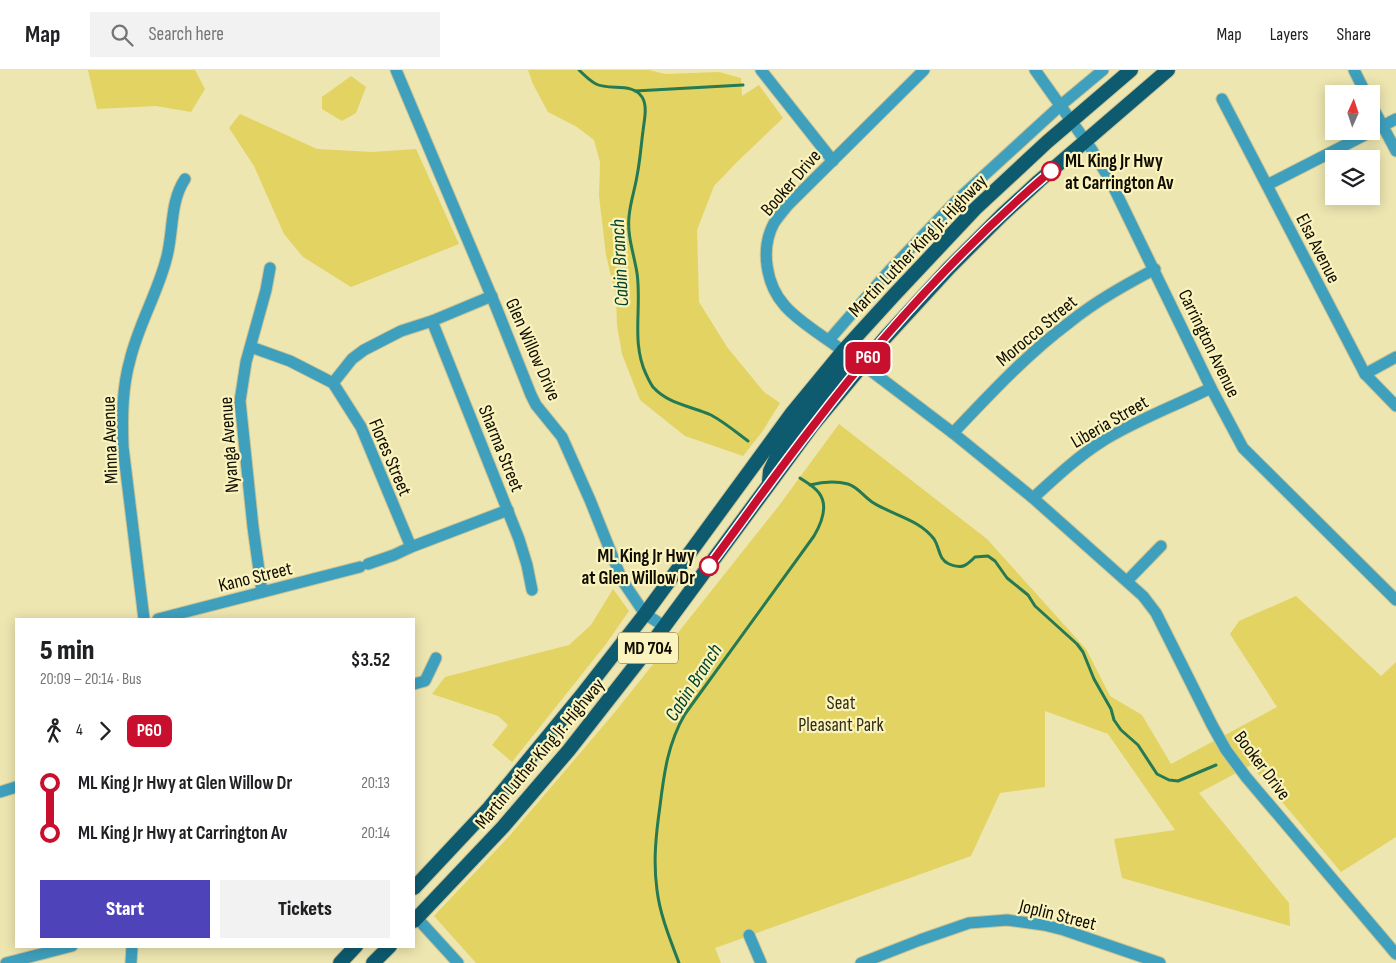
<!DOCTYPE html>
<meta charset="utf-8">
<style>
:root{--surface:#fff;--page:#f2f2f2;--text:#202124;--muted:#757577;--line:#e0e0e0;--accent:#4f43ba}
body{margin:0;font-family:"Sofia Sans Condensed",sans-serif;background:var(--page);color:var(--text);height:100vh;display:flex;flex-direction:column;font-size:19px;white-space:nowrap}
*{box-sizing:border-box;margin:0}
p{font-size:16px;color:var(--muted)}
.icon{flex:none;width:28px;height:28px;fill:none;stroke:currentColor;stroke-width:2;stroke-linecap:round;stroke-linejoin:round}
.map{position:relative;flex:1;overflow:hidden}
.drawer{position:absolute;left:15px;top:548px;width:400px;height:330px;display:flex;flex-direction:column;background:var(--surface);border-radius:0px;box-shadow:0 2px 12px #0003}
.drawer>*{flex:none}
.badge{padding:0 10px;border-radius:8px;font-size:18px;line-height:32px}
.needle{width:32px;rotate:3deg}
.tools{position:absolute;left:1325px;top:15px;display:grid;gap:10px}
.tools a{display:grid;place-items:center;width:55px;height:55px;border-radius:0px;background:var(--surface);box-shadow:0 2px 12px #0003;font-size:25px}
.map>.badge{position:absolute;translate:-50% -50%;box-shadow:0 0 0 2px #fff}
.legs{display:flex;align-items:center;gap:8px;height:55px;padding:0 25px;font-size:16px}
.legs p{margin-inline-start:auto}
.summary{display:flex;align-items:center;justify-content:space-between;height:85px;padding:0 25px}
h1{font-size:28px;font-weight:800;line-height:38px}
.button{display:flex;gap:10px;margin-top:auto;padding:10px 25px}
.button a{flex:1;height:58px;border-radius:0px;background:var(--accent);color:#fff;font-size:20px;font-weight:800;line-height:58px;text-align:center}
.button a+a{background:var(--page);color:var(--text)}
ul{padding:0 25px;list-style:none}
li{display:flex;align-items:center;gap:18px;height:50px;font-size:19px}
li i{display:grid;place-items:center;width:8px;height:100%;margin:0 6px;background:currentColor}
li i::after{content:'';width:12px;height:12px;margin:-6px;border:4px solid;border-radius:50%;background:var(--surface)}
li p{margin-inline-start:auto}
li:first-child i{background:linear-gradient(#0000 50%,currentColor 0)}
li:last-child i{background:linear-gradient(currentColor 50%,#0000 0)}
header{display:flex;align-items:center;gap:30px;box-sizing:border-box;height:70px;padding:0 25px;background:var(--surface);border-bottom:1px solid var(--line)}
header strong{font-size:24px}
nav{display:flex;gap:28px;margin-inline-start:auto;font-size:18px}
.search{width:350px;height:45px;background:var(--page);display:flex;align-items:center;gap:12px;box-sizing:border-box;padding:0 18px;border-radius:0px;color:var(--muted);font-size:19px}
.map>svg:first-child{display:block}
.green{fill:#e2d363}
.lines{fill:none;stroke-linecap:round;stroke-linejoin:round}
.stream{stroke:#257953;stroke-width:3}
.minor-casing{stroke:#c9c394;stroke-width:13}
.major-casing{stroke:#c9c394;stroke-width:16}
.minor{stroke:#3fa0be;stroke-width:11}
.major{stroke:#0e5a6e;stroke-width:14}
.line-1-casing{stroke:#fff;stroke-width:11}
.line-1{stroke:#c8102e;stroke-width:8}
.stop-1-dot{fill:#fff;stroke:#c8102e;stroke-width:2.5}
.labels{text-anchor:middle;stroke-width:4.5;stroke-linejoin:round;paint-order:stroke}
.shield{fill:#faf3bd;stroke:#565139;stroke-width:1}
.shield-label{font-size:18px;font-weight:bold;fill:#0f0c00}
.stop-label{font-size:19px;font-weight:bold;fill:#0f0c00;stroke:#faf3bd;text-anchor:start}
.street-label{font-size:19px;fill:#0f0c00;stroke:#faf3bd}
.park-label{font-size:19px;fill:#312d16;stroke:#faf3bd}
.water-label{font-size:20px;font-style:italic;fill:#00432b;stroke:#faf3bd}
</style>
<header>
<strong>Map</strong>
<div class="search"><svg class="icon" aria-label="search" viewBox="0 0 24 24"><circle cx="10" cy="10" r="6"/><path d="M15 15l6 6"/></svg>Search here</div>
<nav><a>Map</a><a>Layers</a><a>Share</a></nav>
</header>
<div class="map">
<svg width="1396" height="893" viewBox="0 0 1396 893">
<rect width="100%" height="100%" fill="#ede6b0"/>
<g class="green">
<polygon points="88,0 195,0 205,19 191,42 156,36 97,39"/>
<polygon points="528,0 649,0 665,4 719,2 741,8 742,26 759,15 783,48 738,91 714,116 697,160 699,232 727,277 764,322 780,333 762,362 743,386 685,366 640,330 622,284 617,255 616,227 606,185 599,126 600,92 594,70 577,57 548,42 533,14"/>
<polygon points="351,6 366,17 356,43 342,51 322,39 322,27"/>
<polygon points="240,44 317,79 372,82 416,79 459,174 351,217 303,187 284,164 254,96 229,58"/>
<polygon points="839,354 987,469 1086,579 1110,626 1142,645 1171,694 1277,637 1230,564 1239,551 1296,526 1381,606 1396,592 1396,767 1341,802 1251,695 1199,723 1289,833 1290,856 1122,808 1114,769 1175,760 1108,664 1045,641 1045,717 1000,723 971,786 715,878 721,893 476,893 434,846 512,763 615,642 778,437"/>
<polygon points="613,519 629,541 606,574 512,692 492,675 508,655 498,646 432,624 445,607 569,575 591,555"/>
</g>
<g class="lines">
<g class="stream">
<path d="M 579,0 C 584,5 590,11 596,14 C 610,21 632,12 642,27 C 648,36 644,51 643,61 C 641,76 640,91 637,106 C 635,119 630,133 629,147 C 627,166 634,184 637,203 C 642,237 631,272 646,304 C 648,308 650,313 653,317 C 668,334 691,336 711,345 C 724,352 736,362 748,371"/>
<polyline points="635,21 743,15"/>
<path d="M 810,415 C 822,412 836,411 848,414 C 858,417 863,426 872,432 C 892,445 919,449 934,469 C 940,478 938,489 949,494 C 962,500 967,495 975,487 L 988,486 L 995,491 L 1007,508 L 1028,525 L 1035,536 L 1077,574 L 1083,582 L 1094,609 L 1111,639 L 1114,650 L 1121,660 L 1138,675 L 1157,704 L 1169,710 L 1178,711 L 1216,695"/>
<path d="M 679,893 C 670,869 660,845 657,820 C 653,792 656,764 660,736 C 664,703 668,673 685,644 L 814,466 C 821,454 829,436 819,423 C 815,417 806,412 800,408"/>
</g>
<defs>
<g id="minor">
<polyline points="396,0 496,237 531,325 536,335 562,367 590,430 622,510 645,544 664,556"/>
<polyline points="761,0 833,91"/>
<polyline points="1035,0 1092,80 1111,112 1211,318 1243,378 1396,530"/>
<polyline points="1354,0 1366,24"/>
<polyline points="1222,29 1365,304 1396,336"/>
<polyline points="1371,34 1396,81"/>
<polyline points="1267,115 1396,49"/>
<polyline points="432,251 519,469 527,495 532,520"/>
<polyline points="829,270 889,201 955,132 1061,35 1103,0"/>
<polyline points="251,277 290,291 333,313 361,357 411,477"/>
<path d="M 843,281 C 825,267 800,253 785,236 C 766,215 760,179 774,153 C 778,147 783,141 788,135 L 924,0"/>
<polyline points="862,294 953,363 1033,428 1143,526 1156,543 1212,655 1226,680 1246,707 1396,884"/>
<polyline points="1365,304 1396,287"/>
<polyline points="333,313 352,289 364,280 401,261 432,251 492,226"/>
<path d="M 953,363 C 990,324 1027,284 1070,252 C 1096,231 1125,215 1155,199"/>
<path d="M 1033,428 C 1055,408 1076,388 1101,372 C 1136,350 1175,336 1211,318"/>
<polyline points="368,494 394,485 411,477 508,440"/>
<polyline points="1127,511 1161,476"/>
<polyline points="262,522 253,457 240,331 246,292 266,220 270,198"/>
<path d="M 144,549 L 123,377 C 122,348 122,318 130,290 C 138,256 157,224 166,190 C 174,163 169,133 185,109"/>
<polyline points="158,549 360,497"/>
<polyline points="414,614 425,611 436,588"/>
<polyline points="0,722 16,717"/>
<polyline points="414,847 417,848 458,893"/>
<polyline points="749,865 761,893"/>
<polyline points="6,893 72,876"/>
<polyline points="131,893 132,876"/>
<polyline points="861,893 920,870 969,853 1007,850 1044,855 1064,860 1160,893"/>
</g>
<g id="major">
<polyline points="769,412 770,401 778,384 802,351 840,302 844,291 843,281"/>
<polyline points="414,818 489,738 581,626 645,544 792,343 843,281 895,224 975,139 1047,72 1131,0"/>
<polyline points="414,851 503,757 569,680 641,588 812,356 884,269 949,198 1002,145 1039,111 1168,0"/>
<polyline points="340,893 356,876"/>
<polyline points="373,893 390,876"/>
</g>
</defs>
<use href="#minor" class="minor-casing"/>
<use href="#major" class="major-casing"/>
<use href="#minor" class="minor"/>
<use href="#major" class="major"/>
</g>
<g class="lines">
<defs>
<path id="line-1" d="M 709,496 C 744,449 777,402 813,356 C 883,264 963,176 1051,101"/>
</defs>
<use href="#line-1" class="line-1-casing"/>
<use href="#line-1" class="line-1"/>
</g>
<g class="stop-1-dot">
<circle cx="1051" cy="101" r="9"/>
<circle cx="709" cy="496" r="9"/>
</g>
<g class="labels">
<rect class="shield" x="618" y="562.5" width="60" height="31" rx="4"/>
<g class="shield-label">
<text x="648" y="584">MD 704</text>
</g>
<g class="stop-label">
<text x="1065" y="97">ML King Jr Hwy<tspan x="1065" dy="22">at Carrington Av</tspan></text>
<text x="695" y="492" text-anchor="end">ML King Jr Hwy<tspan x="695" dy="22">at Glen Willow Dr</tspan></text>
</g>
<g class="street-label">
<text transform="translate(790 112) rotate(-49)" y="7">Booker Drive</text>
<text transform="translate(917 175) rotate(-46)" y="7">Martin Luther King Jr. Highway</text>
<text transform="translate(1319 178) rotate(63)" y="7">Elsa Avenue</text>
<text transform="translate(1036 260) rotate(-40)" y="7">Morocco Street</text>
<text transform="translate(1210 273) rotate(64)" y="7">Carrington Avenue</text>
<text transform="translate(534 279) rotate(66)" y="7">Glen Willow Drive</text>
<text transform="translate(1109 351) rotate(-30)" y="7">Liberia Street</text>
<text transform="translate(109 370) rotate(-92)" y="7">Minna Avenue</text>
<text transform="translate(228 375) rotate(-94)" y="7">Nyanga Avenue</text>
<text transform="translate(502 378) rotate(68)" y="7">Sharma Street</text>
<text transform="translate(391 387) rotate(67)" y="7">Flores Street</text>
<text transform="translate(255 506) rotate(-14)" y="7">Kano Street</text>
<text transform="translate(539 683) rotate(-50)" y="7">Martin Luther King Jr. Highway</text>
<text transform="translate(1263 695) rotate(53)" y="7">Booker Drive</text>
<text transform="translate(1058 844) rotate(14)" y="7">Joplin Street</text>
</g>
<g class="park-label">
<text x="841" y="639">Seat<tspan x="841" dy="22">Pleasant Park</tspan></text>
</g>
<g class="water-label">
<text transform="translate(619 193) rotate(-93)" y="7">Cabin Branch</text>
<text transform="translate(693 612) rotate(-57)" y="7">Cabin Branch</text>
</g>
</g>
</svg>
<div class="tools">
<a><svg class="needle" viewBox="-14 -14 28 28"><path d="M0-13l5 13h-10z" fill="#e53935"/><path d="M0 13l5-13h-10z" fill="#757577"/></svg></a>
<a><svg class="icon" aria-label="layers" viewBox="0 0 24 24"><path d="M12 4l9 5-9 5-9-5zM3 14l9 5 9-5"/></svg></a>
</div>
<b class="badge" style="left:868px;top:288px;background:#c8102e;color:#fff">P60</b>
<section class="drawer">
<div class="summary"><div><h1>5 min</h1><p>20:09 – 20:14 · Bus</p></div><b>$3.52</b></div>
<div class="legs"><svg class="icon" aria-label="walk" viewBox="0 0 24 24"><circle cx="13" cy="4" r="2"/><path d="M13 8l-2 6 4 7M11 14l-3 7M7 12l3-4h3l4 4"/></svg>4<svg class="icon" aria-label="forward" viewBox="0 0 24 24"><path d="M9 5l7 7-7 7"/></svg><b class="badge" style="background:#c8102e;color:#fff">P60</b></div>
<ul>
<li><i style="color:#c8102e"></i><b>ML King Jr Hwy at Glen Willow Dr</b><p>20:13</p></li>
<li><i style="color:#c8102e"></i><b>ML King Jr Hwy at Carrington Av</b><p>20:14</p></li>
</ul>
<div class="button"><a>Start</a><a>Tickets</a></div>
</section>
</div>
